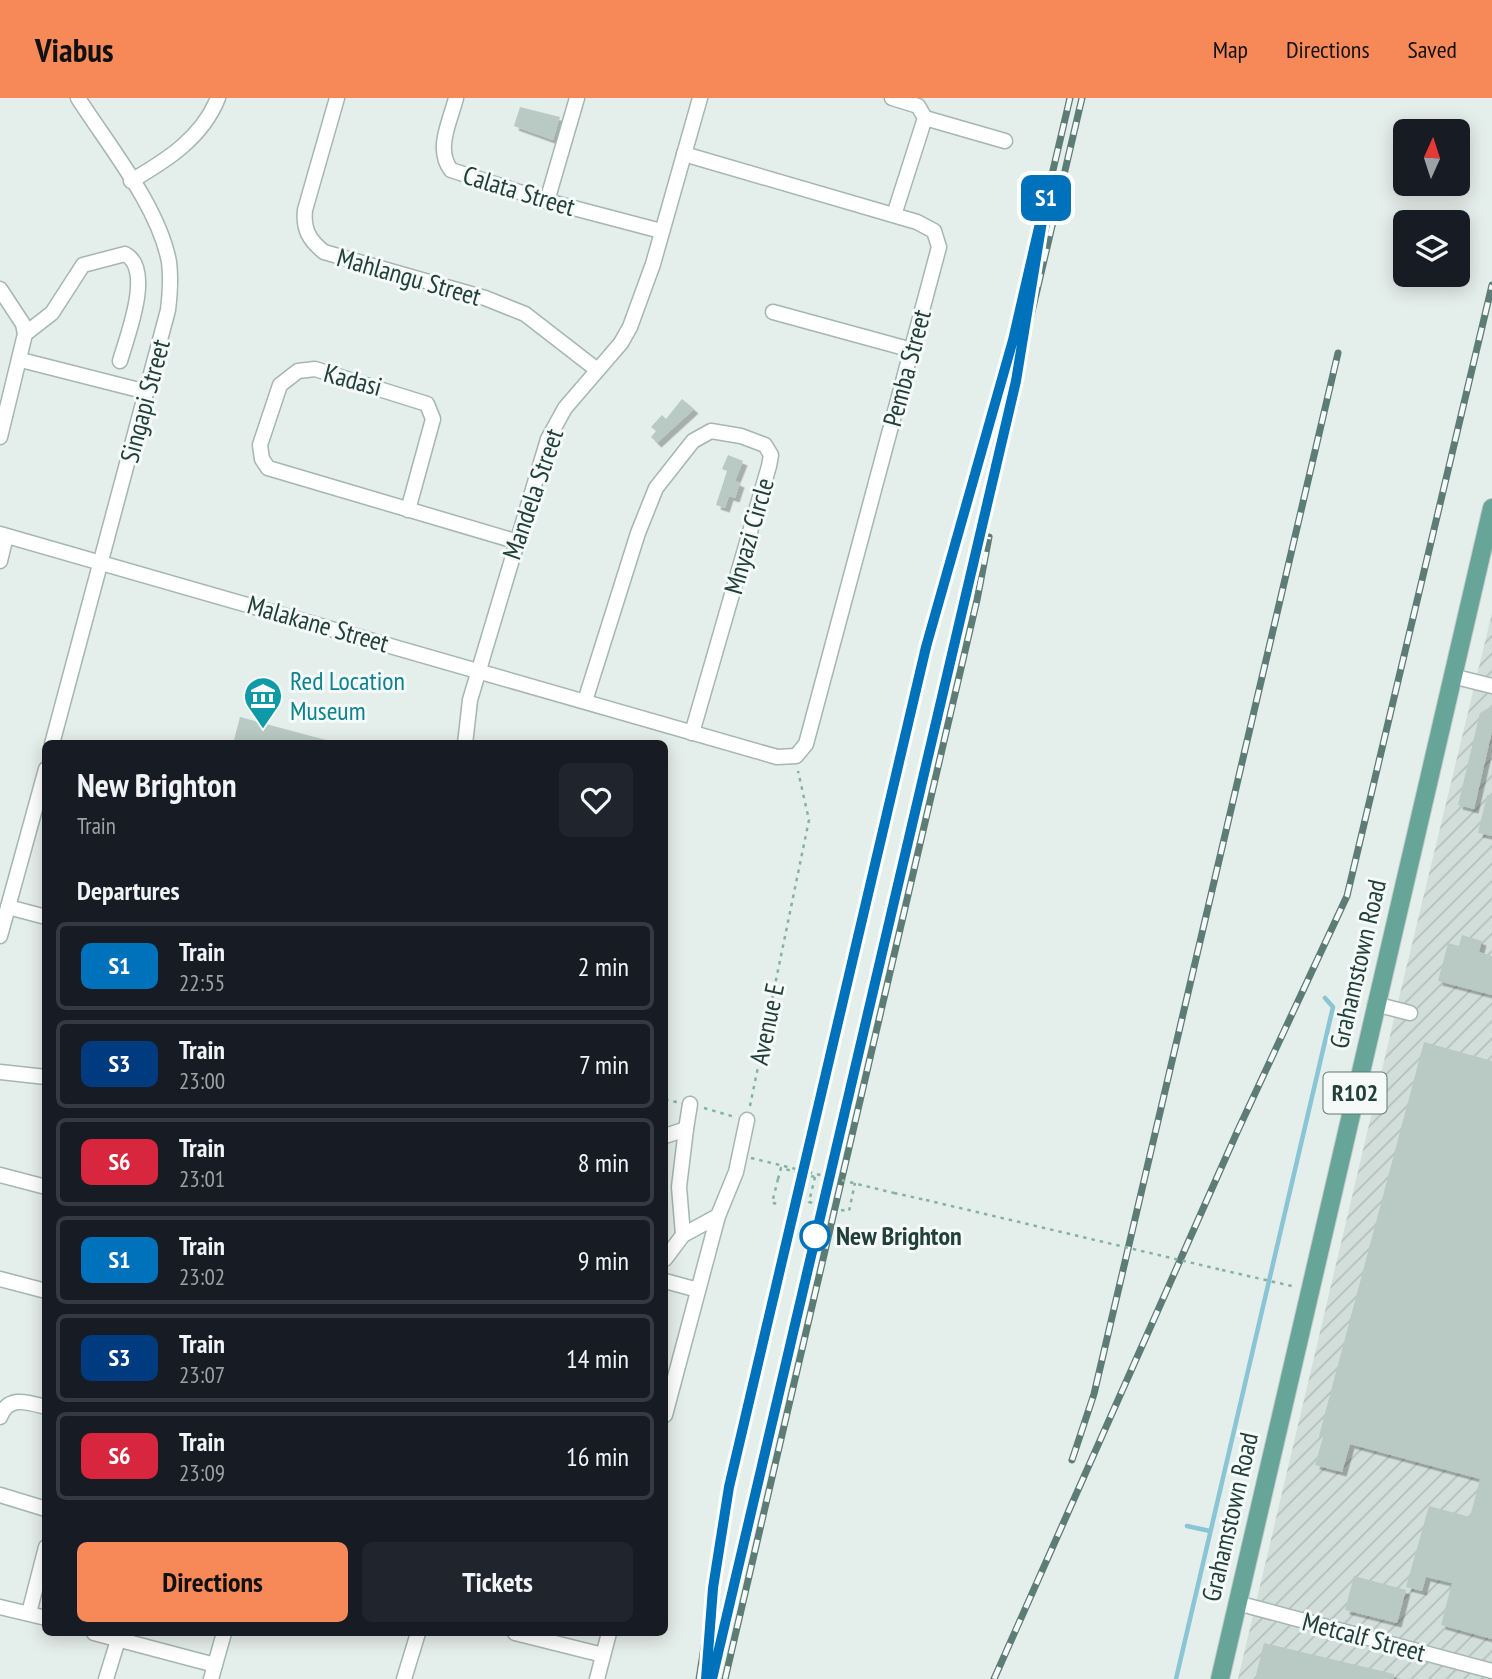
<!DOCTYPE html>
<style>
:root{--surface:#171b24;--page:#20242c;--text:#f1f3f6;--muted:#9ea1a6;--line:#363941;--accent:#f78959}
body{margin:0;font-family:"PT Sans Narrow",sans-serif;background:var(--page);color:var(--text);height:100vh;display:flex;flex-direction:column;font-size:26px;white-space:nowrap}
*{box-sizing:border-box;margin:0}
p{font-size:23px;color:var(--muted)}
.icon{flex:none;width:38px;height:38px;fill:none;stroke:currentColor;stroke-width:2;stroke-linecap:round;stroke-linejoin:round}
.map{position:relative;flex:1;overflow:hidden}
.side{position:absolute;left:42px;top:642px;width:626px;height:896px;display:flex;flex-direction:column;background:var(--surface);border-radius:10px;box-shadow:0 4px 18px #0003}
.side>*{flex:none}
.badge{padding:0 14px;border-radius:10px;font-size:24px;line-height:46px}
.needle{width:46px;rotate:3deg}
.fabs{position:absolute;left:1393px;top:21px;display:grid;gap:14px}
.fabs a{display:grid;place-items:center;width:77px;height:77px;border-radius:10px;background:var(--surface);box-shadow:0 4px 18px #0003;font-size:35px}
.map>.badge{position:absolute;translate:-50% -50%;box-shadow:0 0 0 4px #fff}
h2{padding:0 35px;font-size:26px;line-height:63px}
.round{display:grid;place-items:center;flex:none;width:74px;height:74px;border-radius:10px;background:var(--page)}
.overview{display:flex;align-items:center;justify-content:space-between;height:119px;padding:0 35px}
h1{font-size:33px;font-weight:700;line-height:52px}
.button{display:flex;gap:14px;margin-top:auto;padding:14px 35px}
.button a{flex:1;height:80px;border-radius:10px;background:var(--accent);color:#111;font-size:28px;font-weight:700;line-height:80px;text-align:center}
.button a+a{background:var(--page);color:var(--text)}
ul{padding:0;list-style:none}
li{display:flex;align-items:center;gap:21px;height:88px;margin:0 14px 10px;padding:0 21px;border:4px solid var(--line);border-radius:10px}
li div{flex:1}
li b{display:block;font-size:26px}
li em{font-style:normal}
li .badge{min-width:77px;font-weight:700;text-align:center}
header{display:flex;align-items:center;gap:42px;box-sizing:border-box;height:98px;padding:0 35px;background:var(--accent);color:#111}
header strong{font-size:33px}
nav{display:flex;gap:38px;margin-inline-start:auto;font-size:24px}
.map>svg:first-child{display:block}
.industrial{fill:url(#industrial-furrows)}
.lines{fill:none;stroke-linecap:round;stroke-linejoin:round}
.stream{stroke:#8ac5d5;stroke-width:4.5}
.building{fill:#b9c9c3;filter:url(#shadow)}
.minor-casing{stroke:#a6b6b2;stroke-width:17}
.major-casing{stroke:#c1cac8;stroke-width:20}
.path{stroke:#83b3a6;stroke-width:2.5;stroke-dasharray:3.5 5;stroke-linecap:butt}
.minor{stroke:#fff;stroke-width:14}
.major{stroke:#67a599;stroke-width:18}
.rail-casing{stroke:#5d7c75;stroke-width:7}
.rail{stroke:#f5faf8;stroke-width:4.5;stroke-dasharray:13;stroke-linecap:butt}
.path-bridge{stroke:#83b3a6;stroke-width:2.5;stroke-dasharray:3.5 5;stroke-linecap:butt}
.line-casing{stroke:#fff;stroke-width:16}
.line{stroke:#0072bc;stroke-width:10}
.stop-dot{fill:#fff;stroke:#0072bc;stroke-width:3.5}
.labels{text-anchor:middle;stroke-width:6;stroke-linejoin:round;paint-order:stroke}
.shield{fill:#f5faf8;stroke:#617873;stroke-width:2}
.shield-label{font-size:24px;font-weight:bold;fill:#22403a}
.street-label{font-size:26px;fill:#22403a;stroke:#f5faf8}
.culture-label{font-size:26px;fill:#0d838f;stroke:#f5faf8;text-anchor:start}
.stop-label{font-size:26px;font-weight:bold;fill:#22403a;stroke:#f5faf8;text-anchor:start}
</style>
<header>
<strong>Viabus</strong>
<nav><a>Map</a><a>Directions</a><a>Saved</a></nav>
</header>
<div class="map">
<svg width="1492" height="1581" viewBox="0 0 1492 1581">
<defs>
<pattern id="industrial-furrows" width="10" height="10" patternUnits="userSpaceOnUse" patternTransform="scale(1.75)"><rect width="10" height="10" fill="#d2ded9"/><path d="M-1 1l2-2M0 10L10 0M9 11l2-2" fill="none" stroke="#b4c0bb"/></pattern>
<filter id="shadow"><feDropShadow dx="4.5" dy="4.5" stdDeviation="0" flood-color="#0004"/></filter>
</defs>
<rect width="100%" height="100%" fill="#e4eeea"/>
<polygon class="industrial" points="1492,515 1492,1581 1238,1581 1398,904"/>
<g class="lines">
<g class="stream">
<polyline points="1187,1428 1210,1433"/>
<polyline points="1176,1581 1333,909 1325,900"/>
</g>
</g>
<g class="building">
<polygon points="520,9 560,19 553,42 514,28"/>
<polygon points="682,301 694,311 657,345 651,339 656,333 651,329 662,317 666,321"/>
<polygon points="728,357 743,363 735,383 740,385 735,400 729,398 725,410 716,407 727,373 722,371"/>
<polygon points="1492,608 1492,633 1474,711 1458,707 1480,615"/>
<polygon points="240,619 326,642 325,646 233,646"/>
<polygon points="1487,697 1492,697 1492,738 1478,735"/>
<polygon points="1462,837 1482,843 1479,854 1492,858 1492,897 1438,883 1448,845 1459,848"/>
<polygon points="1424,944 1492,963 1492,1541 1441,1527 1452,1485 1426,1479 1422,1493 1406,1489 1429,1408 1470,1419 1480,1381 1350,1346 1342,1374 1315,1367 1323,1339 1319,1338"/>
<polygon points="1354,1478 1406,1492 1397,1525 1345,1512"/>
<polygon points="1264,1545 1394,1576 1394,1581 1255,1581"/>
</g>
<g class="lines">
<defs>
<g id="minor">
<path d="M 337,0 L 305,112 C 303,131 309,142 324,154 L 485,200 L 525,216 L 596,271"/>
<path d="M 456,0 C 450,24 435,51 451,72 L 547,103 L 661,133"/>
<polyline points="892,0 918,8 925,20 894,117"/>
<polyline points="925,20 1005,43"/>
<path d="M 131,83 C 167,62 202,40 218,0"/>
<polyline points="547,103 577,0"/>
<polyline points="0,191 23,226 25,236 0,339"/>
<polyline points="773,214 912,252"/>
<path d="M 25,236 L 52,215 L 83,167 L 125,156 C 154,171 127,238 120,263"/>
<polyline points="21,262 147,294"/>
<polyline points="408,412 433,321 427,306 315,271 298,273 280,287 260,347 262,361 268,370 515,443"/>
<polyline points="0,436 777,659 796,658 806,646 939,149 934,133 917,124 684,56"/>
<polyline points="0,463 6,438"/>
<polyline points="1452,578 1492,588"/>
<polyline points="585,603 638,435 656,390 693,343 711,333 741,338 765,347 771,357 769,368 692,635"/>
<path d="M 52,646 L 168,212 C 170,196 171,180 169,164 C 159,109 108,47 78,0"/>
<polyline points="465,646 470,602 548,341 565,310 621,245 630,229 653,166 700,0"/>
<polyline points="8,809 46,819"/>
<polyline points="0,838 46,671"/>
<polyline points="1375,906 1410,915"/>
<polyline points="0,974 46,979"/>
<polyline points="665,1038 686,1031 690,1006"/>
<polyline points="0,1077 46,1089"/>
<polyline points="683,1137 679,1089 686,1031"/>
<polyline points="665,1161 683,1137 718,1118"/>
<polyline points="0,1181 46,1193"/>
<polyline points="665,1183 698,1192"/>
<polyline points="665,1317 718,1118 736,1074 747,1022"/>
<path d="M 0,1319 C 8,1297 27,1304 46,1309"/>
<polyline points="0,1397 46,1411"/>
<polyline points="1237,1505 1492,1573"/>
<polyline points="0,1509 46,1520"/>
<polyline points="29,1515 46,1449"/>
<polyline points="94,1535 215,1567"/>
<polyline points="515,1535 603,1557"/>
<polyline points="106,1581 118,1542"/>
<polyline points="211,1581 224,1535"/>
<polyline points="404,1581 418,1535"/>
<polyline points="597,1581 609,1535"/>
</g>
<polyline id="major" points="1220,1581 1492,410"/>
</defs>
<use href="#minor" class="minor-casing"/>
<use href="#major" class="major-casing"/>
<g class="path">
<polyline points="665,1002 677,1004"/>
<polyline points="750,1008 809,722 798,673"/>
<polyline points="704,1010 735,1019"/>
<polyline points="815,1079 809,1104 816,1106"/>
<polyline points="778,1081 772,1105 780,1106"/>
<polyline points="894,1095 926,1102"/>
<polyline points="841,1112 849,1113 855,1085"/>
<polyline points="1222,1172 1296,1189"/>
</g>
<use href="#minor" class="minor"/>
<use href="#major" class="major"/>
<defs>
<g id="rail">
<polyline points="1072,1362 1094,1296 1338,255"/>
<polyline points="699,1581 729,1389 903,642 956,438 1013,242 1070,0"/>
<polyline points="712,1581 1082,0"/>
<polyline points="725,1581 977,502 989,439"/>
<polyline points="994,1581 1238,1032 1347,798 1492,187"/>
</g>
</defs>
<use href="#rail" class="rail-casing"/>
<use href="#rail" class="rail"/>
<g class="path-bridge">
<polyline points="751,1060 894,1095"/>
<polyline points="778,1081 781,1070 815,1079"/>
<polyline points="926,1102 1222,1172"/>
</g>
</g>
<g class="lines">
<defs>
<polyline id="line" points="706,1581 713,1490 729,1389 926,549 1013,242 1046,99 1016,283 712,1581"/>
</defs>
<use href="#line" class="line-casing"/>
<use href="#line" class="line"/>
</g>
<defs>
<symbol id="museum-pin" viewBox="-11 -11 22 30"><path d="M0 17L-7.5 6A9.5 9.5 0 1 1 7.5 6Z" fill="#0f9aa8" stroke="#f5faf8"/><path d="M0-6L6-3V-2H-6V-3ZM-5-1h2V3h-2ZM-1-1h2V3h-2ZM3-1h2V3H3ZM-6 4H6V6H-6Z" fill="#fff"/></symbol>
</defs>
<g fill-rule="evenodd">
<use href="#museum-pin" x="241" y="576" width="44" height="60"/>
</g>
<circle class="stop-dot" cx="815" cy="1138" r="14"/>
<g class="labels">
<rect class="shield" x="1323.5" y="974.5" width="63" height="41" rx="5"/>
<g class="shield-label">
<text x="1355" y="1003">R102</text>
</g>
<g class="street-label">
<text transform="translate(519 93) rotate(17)" y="9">Calata Street</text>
<text transform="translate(409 179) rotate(16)" y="9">Mahlangu Street</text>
<text transform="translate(907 270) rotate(-75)" y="9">Pemba Street</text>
<text transform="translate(353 282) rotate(15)" y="9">Kadasi</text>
<text transform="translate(145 303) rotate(-75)" y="9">Singapi Street</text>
<text transform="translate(533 396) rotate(-71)" y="9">Mandela Street</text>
<text transform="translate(749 438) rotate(-74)" y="9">Mnyazi Circle</text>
<text transform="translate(318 526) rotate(16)" y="9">Malakane Street</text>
<text transform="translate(1358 866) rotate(-77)" y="9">Grahamstown Road</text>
<text transform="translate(767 926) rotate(-78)" y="9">Avenue E</text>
<text transform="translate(1230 1419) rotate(-77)" y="9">Grahamstown Road</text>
<text transform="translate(1364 1539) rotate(15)" y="9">Metcalf Street</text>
</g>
<g class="culture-label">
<text x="290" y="592">Red Location<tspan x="290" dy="30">Museum</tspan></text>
</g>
<g class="stop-label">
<text x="836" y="1147">New Brighton</text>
</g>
</g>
</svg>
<div class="fabs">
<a><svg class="needle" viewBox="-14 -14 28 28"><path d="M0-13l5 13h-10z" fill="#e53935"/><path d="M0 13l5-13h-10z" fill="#9ea1a6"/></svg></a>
<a><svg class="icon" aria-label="layers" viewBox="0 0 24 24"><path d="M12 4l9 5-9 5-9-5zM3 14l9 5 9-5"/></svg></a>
</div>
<b class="badge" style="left:1046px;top:100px;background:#0072bc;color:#fff">S1</b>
<section class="side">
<div class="overview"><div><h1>New Brighton</h1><p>Train</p></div><a class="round"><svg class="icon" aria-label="heart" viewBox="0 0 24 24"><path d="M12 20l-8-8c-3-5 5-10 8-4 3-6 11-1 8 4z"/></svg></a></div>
<h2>Departures</h2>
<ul>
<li><span class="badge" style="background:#0072bc;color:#fff">S1</span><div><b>Train</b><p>22:55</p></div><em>2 min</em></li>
<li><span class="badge" style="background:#003b80;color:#fff">S3</span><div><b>Train</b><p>23:00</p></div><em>7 min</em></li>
<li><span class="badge" style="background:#d7263d;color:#fff">S6</span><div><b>Train</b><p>23:01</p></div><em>8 min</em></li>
<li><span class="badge" style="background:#0072bc;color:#fff">S1</span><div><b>Train</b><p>23:02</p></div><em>9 min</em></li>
<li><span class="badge" style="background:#003b80;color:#fff">S3</span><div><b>Train</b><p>23:07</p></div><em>14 min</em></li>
<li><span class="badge" style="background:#d7263d;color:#fff">S6</span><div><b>Train</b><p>23:09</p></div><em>16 min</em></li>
</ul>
<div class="button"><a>Directions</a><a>Tickets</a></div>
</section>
</div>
